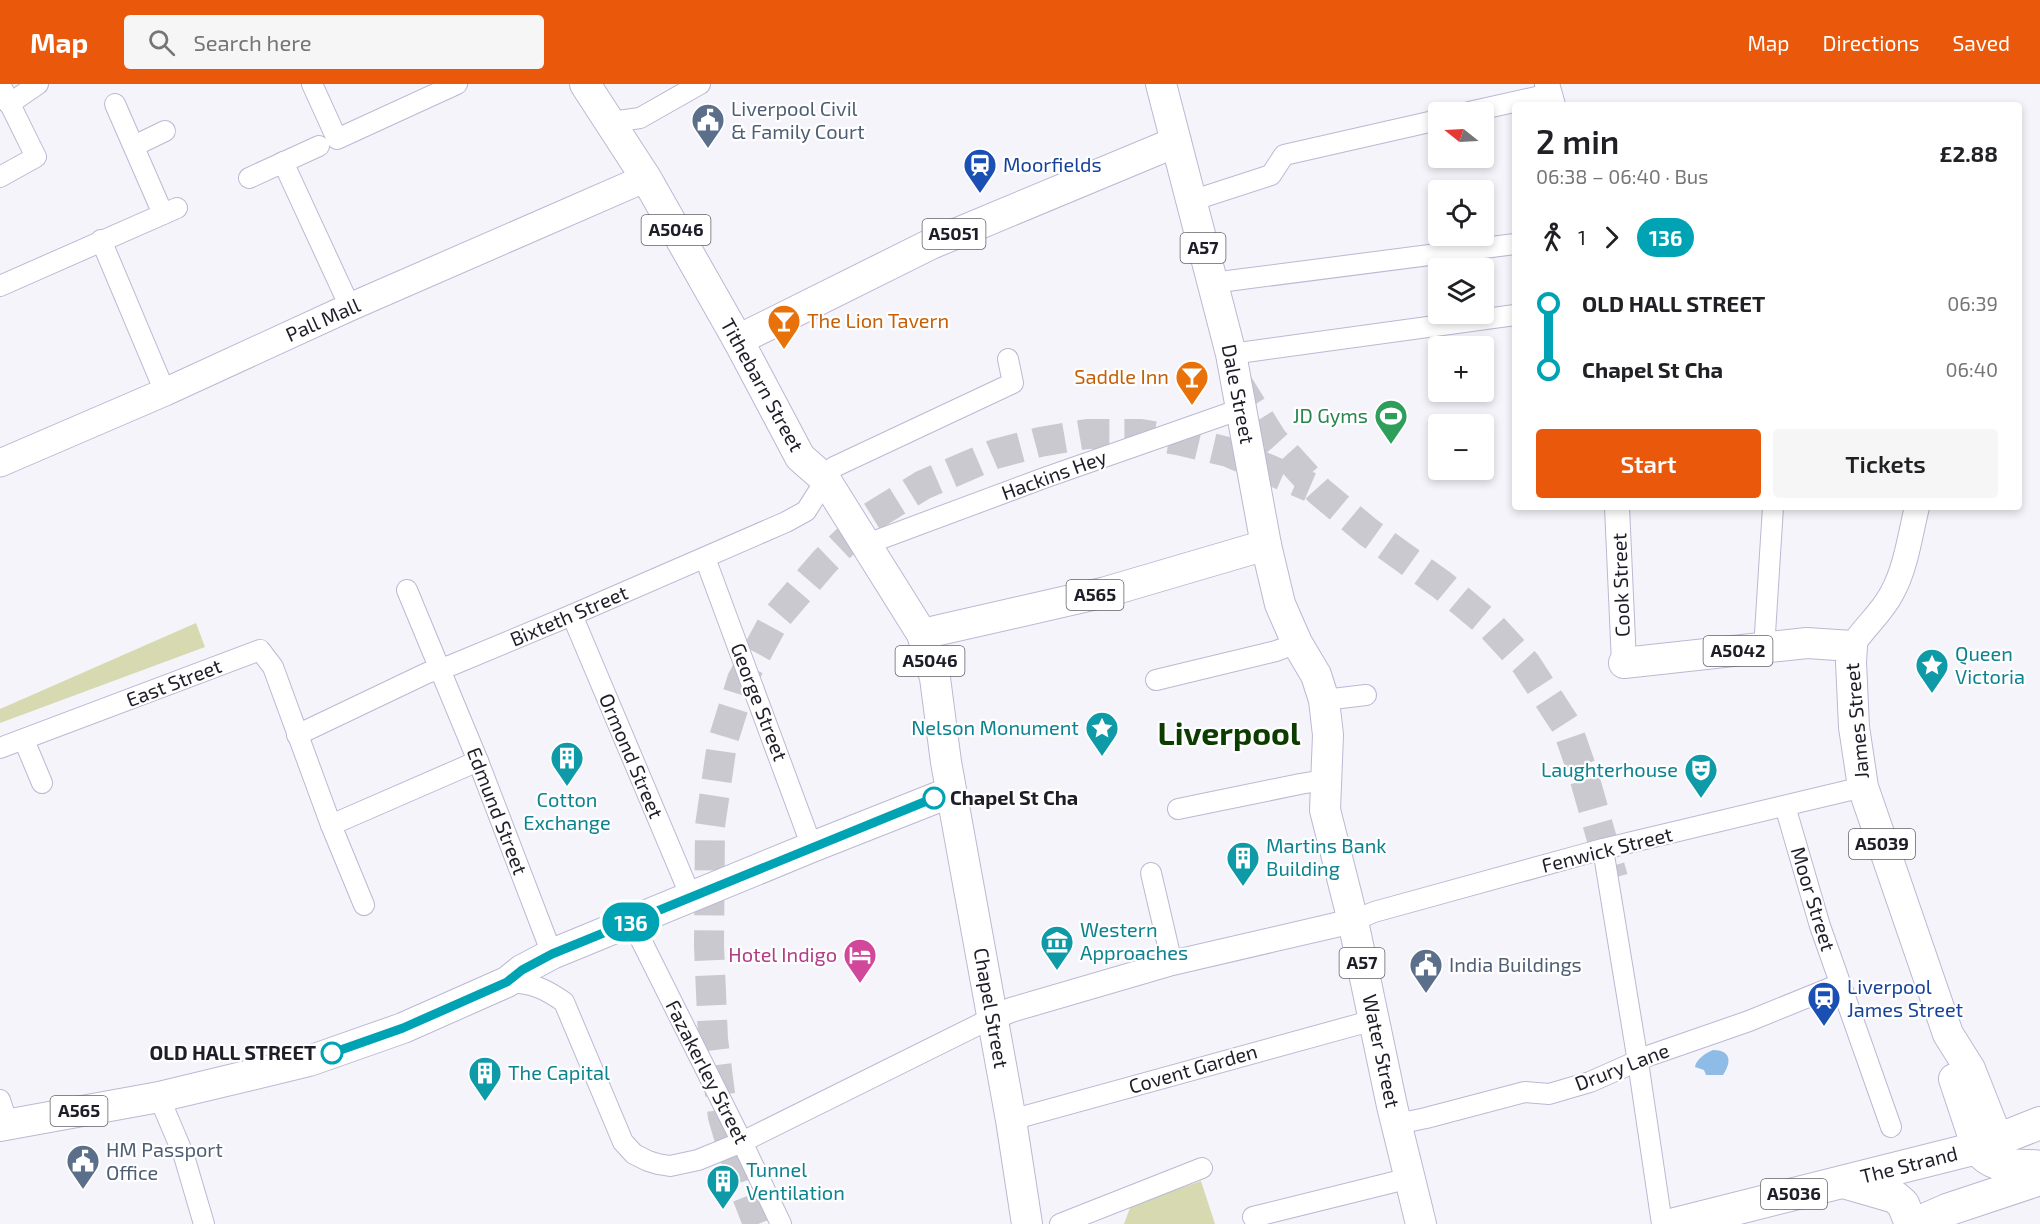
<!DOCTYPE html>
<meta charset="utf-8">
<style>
:root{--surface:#fff;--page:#f6f6f6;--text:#202124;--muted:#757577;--accent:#ea580c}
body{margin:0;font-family:"Exo 2",sans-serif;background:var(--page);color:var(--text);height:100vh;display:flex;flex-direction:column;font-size:22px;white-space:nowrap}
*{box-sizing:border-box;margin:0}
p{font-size:20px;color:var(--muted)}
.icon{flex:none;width:33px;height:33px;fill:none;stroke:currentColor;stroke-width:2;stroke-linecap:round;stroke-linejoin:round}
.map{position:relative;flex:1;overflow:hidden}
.drawer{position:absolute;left:1512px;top:18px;width:510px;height:408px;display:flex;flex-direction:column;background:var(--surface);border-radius:6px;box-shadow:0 3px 9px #0003}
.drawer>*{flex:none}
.badge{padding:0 12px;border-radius:20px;font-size:21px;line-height:39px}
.needle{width:39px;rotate:288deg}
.fabs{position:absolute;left:1428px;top:18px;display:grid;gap:12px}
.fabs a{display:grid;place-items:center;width:66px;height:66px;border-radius:6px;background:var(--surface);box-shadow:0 3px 9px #0003;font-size:30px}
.map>.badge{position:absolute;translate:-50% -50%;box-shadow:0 0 0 3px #fff}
.legs{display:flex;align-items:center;gap:9px;height:66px;padding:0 24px;font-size:20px}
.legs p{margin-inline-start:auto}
.headline{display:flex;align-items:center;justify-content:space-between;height:102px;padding:0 24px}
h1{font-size:33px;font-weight:600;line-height:45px}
.primary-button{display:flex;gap:12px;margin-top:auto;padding:12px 24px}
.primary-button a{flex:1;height:69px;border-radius:6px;background:var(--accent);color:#fff;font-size:24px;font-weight:600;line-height:69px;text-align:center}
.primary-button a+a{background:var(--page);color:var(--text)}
ul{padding:0 24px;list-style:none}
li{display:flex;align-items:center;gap:21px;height:66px;font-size:22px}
li i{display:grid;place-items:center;width:9px;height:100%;margin:0 8px;background:currentColor}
li i::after{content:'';width:15px;height:15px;margin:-8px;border:4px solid;border-radius:50%;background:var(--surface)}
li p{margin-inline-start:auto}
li:first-child i{background:linear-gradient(#0000 50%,currentColor 0)}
li:last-child i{background:linear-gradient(currentColor 50%,#0000 0)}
header{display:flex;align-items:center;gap:36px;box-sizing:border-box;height:84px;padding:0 30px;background:var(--accent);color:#fff}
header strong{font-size:28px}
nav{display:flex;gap:33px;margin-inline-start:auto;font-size:21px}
.search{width:420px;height:54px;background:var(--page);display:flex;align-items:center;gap:15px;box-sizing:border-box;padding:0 21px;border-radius:6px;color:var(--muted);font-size:22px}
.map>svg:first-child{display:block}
.green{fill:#d7dab0}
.water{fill:#8ebce6}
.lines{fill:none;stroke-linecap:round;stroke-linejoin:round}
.primary-tunnel{stroke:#cac9d0;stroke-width:30;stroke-dasharray:30 15;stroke-linecap:butt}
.minor-casing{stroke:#bbb8d4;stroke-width:22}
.tertiary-casing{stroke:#bbb8d4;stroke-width:26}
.secondary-casing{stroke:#bbb8d4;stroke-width:29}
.primary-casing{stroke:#bbb8d4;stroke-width:32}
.trunk-casing{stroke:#bbb8d4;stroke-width:34}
.minor{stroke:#fff;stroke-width:20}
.tertiary{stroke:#fff;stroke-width:24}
.secondary{stroke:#fff;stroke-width:27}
.primary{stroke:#fff;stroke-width:30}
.trunk{stroke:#fff;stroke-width:32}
.line-1-casing{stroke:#fff;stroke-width:14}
.line-1{stroke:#00a3b4;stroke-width:9}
.stop-1-dot{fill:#fff;stroke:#00a3b4;stroke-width:3}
.labels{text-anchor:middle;stroke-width:4.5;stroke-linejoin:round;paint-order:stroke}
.shield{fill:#fff;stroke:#626268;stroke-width:1.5}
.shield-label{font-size:18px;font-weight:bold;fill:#1f1e28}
.service-label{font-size:20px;fill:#4e5e75;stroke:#fff;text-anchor:start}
.transit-label{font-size:20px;fill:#164399;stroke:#fff;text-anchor:start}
.street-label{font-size:20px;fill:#1f1e28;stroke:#fff}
.food-label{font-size:20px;fill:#c56008;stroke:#fff;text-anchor:start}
.leisure-label{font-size:20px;fill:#27864d;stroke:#fff;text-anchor:end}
.culture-label{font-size:20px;fill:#0d838f;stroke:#fff;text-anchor:start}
.stop-label{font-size:20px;font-weight:bold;fill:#1f1e28;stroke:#fff;text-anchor:start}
.hotel-label{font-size:20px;fill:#b23c85;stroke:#fff;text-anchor:end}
.town-label{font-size:32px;font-weight:bold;fill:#0d3c00;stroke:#fff}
</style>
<header>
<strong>Map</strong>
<div class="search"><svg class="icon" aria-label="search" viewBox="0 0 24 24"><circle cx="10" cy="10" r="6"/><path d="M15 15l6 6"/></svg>Search here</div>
<nav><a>Map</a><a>Directions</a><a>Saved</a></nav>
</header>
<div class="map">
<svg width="2040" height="1140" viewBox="0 0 2040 1140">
<rect width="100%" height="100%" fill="#f5f4fa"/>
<g class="green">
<polygon points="196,539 205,563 0,639 0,625"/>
<polygon points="1201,1097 1215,1140 1124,1140 1131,1121"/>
</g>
<path class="water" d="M 1713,966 C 1731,966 1732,978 1723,991 L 1706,991 L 1704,986 L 1695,983 C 1696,975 1706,969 1713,966 Z"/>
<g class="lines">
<g class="primary-tunnel">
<polyline points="1236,297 1272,355 1319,407 1368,448 1442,501 1491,542 1526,580 1567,643 1583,689 1613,794"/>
<polyline points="758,1140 743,1101 723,1033 713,955 709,862 710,742 722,660 742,596 775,535 825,477 871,433 923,401 995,370 1040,358 1087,350 1141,350 1177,356 1228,368 1310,403"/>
</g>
<defs>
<g id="minor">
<polyline points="0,0 36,73 0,93"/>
<polyline points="312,0 337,55 457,0"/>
<polyline points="9,20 38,0"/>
<polyline points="115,20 163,130"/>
<polyline points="1469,28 1550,10"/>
<polyline points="611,38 640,34 700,0"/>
<polyline points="134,62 165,47"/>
<polyline points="283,78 350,223"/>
<polyline points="249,94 319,62"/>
<polyline points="1191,117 1271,91 1284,71 1438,36"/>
<polyline points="101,156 165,308"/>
<polyline points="1212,199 1515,160"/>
<polyline points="0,202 177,124"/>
<polyline points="1231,270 1515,231"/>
<polyline points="867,460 1044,394 1241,325"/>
<polyline points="705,474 812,763"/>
<polyline points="407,506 478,677 552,870"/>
<polyline points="572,531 691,813"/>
<polyline points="1764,565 1773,423"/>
<polyline points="1156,596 1276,567 1297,559"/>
<polyline points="1324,616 1366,611"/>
<polyline points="297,651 427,589 452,581 572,531 786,438 806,427 834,383 1013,299 1008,275"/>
<polyline points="24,656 42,699"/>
<polyline points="0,664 260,566 273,583 331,741 364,821"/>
<polyline points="1785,722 1820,842 1891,1043"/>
<polyline points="1178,725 1300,700 1312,698 1325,700"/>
<polyline points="331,741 478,677"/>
<polyline points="1603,765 1638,978 1662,1140"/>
<polyline points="1151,789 1172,879"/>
<polyline points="1353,837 1374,828 1603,765 1863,703"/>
<polyline points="632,838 742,1058 781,1140"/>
<path d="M 507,898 C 532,899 544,904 564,918 L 623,1058 L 634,1070 L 648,1077 L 658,1080 L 670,1082 L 698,1076 L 742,1058 L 992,934"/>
<polyline points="159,1013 184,1072 204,1140"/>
<polyline points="0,1016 8,1041"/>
<polyline points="1011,1036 1374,936"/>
<polyline points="1397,1040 1426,1034 1525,1008 1549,1010 1590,998 1651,971 1749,937 1840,900"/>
<polyline points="1253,1133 1410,1094"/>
<polyline points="1060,1140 1202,1084"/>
</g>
<g id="tertiary">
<polyline points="1547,0 1553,21"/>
<polyline points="1617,423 1624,579"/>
<path d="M 1852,562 C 1864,543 1882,529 1892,509 C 1906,484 1910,451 1917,423"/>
<polyline points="992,934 1011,926 1172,879 1353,837"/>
</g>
<polyline id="secondary" points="0,379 165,308 350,223 646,94"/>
<g id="primary">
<polyline points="585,0 646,94 738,256 800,373 825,395 922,550 935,594 946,678 1011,1036 1027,1140"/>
<polyline points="1161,0 1231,270 1266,461 1280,520 1297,559 1316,591 1324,616 1328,651 1325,726 1353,837 1392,1022 1421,1140"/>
<polyline points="738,256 931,160 1176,58"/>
<polyline points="922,550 1106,508 1266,461"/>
<polyline points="1624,579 1807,559 1852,562 1851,578 1854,643 1863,703 1948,950 1970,985 1998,1056"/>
<polyline points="1954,995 1977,1064"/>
<polyline points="0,1042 159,1013 309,977 403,944 507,898 522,886 552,870 812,763 951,708"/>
</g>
<g id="trunk">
<path d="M 1977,1064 C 1996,1088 2015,1079 2040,1083"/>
<polyline points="1843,1098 1895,1113 1903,1120 1911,1140"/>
<polyline points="1675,1140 1977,1064 2040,1039"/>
<polyline points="1915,1140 1947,1126 2040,1095"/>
</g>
</defs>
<use href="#minor" class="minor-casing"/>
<use href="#tertiary" class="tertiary-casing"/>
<use href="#secondary" class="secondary-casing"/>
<use href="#primary" class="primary-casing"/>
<use href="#trunk" class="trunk-casing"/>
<use href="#minor" class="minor"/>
<use href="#tertiary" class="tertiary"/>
<use href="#secondary" class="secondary"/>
<use href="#primary" class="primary"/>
<use href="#trunk" class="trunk"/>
</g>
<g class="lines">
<defs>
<polyline id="line-1" points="332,969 403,944 507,898 522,886 552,870 934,714"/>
</defs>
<use href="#line-1" class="line-1-casing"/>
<use href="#line-1" class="line-1"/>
</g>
<defs>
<symbol id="civic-pin" viewBox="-11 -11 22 30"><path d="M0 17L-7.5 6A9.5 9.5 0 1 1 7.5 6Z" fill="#5c6f8a" stroke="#fff"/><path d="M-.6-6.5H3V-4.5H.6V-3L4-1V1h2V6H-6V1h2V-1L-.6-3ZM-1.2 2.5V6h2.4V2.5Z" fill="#fff"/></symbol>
<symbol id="station-pin" viewBox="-11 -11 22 30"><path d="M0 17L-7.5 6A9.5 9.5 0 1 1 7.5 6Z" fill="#1a4fb4" stroke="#fff"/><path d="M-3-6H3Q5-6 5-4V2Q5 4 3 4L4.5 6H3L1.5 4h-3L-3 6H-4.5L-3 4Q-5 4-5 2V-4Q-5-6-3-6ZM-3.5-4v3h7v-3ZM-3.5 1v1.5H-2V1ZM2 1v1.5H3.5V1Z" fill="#fff"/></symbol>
<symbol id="bar-pin" viewBox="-11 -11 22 30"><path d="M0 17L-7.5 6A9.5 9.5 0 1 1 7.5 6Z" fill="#e8710a" stroke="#fff"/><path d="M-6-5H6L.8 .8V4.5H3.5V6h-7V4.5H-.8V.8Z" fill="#fff"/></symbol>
<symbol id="stadium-pin" viewBox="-11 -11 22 30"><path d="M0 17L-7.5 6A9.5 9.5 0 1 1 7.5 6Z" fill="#2e9e5b" stroke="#fff"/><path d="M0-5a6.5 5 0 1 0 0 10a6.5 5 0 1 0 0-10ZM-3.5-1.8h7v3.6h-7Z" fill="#fff"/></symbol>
<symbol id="sight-pin" viewBox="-11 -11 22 30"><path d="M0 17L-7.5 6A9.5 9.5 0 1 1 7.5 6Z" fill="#0f9aa8" stroke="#fff"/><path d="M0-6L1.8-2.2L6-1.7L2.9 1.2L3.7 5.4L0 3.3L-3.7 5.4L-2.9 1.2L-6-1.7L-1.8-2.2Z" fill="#fff"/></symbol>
<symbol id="building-pin" viewBox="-11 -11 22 30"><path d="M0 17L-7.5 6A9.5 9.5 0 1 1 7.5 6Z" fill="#0f9aa8" stroke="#fff"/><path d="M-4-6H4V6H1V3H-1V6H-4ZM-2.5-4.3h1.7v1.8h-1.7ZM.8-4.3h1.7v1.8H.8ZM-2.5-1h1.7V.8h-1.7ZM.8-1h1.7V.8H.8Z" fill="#fff"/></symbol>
<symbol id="theatre-pin" viewBox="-11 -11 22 30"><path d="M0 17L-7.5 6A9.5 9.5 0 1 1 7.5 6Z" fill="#0f9aa8" stroke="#fff"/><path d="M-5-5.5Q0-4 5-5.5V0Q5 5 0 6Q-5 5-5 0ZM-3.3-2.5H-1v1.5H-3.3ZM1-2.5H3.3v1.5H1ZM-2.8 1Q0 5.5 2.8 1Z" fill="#fff"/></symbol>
<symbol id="museum-pin" viewBox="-11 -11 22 30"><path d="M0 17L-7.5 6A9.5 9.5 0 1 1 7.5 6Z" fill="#0f9aa8" stroke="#fff"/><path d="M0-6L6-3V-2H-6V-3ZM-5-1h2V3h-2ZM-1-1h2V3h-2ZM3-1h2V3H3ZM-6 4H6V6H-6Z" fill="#fff"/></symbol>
<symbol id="hotel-pin" viewBox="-11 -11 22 30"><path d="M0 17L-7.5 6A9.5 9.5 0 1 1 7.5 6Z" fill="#d1479c" stroke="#fff"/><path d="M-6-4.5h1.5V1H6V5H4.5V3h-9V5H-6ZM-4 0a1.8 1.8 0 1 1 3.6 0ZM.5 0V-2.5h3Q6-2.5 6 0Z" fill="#fff"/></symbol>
</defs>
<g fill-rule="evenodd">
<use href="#civic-pin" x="689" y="17" width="38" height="52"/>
<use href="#station-pin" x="961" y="62" width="38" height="52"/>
<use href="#bar-pin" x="765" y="218" width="38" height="52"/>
<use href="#bar-pin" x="1173" y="274" width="38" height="52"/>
<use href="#stadium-pin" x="1372" y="313" width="38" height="52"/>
<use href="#sight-pin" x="1913" y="562" width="38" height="52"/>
<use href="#sight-pin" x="1083" y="625" width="38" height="52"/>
<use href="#building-pin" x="548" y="655" width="38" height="52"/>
<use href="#theatre-pin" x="1682" y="667" width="38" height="52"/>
<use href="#building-pin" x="1224" y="755" width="38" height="52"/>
<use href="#museum-pin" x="1038" y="839" width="38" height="52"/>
<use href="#hotel-pin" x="841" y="852" width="38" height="52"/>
<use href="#civic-pin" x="1407" y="862" width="38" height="52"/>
<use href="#station-pin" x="1805" y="895" width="38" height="52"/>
<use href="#building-pin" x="466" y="970" width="38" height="52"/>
<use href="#civic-pin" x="64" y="1058" width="38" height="52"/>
<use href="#building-pin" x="704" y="1078" width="38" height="52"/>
</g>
<g class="stop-1-dot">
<circle cx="934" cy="714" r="10"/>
<circle cx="332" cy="969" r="10"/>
</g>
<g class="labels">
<g class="shield">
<rect x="641.5" y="131" width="69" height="30" rx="4.5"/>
<rect x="922.5" y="135" width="63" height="30" rx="4.5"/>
<rect x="1180.5" y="149" width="45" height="30" rx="4.5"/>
<rect x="1066.5" y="496" width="57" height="30" rx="4.5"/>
<rect x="1703.5" y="552" width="69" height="30" rx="4.5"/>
<rect x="895.5" y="562" width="69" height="30" rx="4.5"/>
<rect x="1849" y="745" width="66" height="30" rx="4.5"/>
<rect x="1339.5" y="864" width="45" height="30" rx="4.5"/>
<rect x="50.5" y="1012" width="57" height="30" rx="4.5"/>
<rect x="1761" y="1095" width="66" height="30" rx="4.5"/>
</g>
<g class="shield-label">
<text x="676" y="152">A5046</text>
<text x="954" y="156">A5051</text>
<text x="1203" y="170">A57</text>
<text x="1095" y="517">A565</text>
<text x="1738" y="573">A5042</text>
<text x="930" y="583">A5046</text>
<text x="1882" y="766">A5039</text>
<text x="1362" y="885">A57</text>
<text x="79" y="1033">A565</text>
<text x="1794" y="1116">A5036</text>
</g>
<g class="service-label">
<text x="731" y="32">Liverpool Civil<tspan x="731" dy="23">&amp; Family Court</tspan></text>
<text x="1449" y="888">India Buildings</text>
<text x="106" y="1073">HM Passport<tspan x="106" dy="23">Office</tspan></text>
</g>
<g class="transit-label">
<text x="1003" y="88">Moorfields</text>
<text x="1847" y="910">Liverpool<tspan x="1847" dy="23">James Street</tspan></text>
</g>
<g class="street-label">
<text transform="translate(323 236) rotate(-24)" y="7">Pall Mall</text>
<text transform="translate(762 301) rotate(61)" y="7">Tithebarn Street</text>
<text transform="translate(1238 310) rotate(79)" y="7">Dale Street</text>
<text transform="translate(1054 391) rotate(-20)" y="7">Hackins Hey</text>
<text transform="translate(1621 501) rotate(-92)" y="7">Cook Street</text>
<text transform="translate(569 532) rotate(-23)" y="7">Bixteth Street</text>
<text transform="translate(174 599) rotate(-21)" y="7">East Street</text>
<text transform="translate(759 618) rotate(69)" y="7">George Street</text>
<text transform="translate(1857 637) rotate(-95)" y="7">James Street</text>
<text transform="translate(631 672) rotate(67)" y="7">Ormond Street</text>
<text transform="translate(497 727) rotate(69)" y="7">Edmund Street</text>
<text transform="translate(1607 766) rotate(-14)" y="7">Fenwick Street</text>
<text transform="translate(1813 815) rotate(73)" y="7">Moor Street</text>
<text transform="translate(991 924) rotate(80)" y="7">Chapel Street</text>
<text transform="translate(1381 967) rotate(78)" y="7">Water Street</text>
<text transform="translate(1622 983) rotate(-21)" y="7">Drury Lane</text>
<text transform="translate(1193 985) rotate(-16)" y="7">Covent Garden</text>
<text transform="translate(707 988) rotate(63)" y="7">Fazakerley Street</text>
<text transform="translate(1909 1081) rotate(-14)" y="7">The Strand</text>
</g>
<g class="food-label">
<text x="807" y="244">The Lion Tavern</text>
<text x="1169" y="300" text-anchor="end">Saddle Inn</text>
</g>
<g class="leisure-label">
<text x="1368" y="339">JD Gyms</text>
</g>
<g class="culture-label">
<text x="1955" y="577">Queen<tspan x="1955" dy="23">Victoria</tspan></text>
<text x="1079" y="651" text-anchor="end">Nelson Monument</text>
<text x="1678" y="693" text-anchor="end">Laughterhouse</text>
<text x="567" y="723" text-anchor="middle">Cotton<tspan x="567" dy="23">Exchange</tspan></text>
<text x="1266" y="769">Martins Bank<tspan x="1266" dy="23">Building</tspan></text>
<text x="1080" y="853">Western<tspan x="1080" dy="23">Approaches</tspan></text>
<text x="508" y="996">The Capital</text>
<text x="746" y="1093">Tunnel<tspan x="746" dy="23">Ventilation</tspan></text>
</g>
<g class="stop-label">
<text x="950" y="721">Chapel St Cha</text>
<text x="316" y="976" text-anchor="end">OLD HALL STREET</text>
</g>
<g class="hotel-label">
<text x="837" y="878">Hotel Indigo</text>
</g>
<g class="town-label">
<text x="1229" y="661">Liverpool</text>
</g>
</g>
</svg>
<div class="fabs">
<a><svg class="needle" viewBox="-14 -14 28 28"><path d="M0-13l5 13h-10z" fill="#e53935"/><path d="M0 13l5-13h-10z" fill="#757577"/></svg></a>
<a><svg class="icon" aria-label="locate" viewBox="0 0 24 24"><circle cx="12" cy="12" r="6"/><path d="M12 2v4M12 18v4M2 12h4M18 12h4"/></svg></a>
<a><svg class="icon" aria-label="layers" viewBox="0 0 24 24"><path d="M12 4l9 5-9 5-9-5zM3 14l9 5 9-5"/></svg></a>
<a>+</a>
<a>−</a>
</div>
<b class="badge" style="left:631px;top:838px;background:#00a3b4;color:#fff">136</b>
<section class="drawer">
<div class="headline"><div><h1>2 min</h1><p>06:38 – 06:40 · Bus</p></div><b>£2.88</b></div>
<div class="legs"><svg class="icon" aria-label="walk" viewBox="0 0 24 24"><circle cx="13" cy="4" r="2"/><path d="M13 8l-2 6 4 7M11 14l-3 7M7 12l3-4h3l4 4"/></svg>1<svg class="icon" aria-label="forward" viewBox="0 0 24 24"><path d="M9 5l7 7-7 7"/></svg><b class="badge" style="background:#00a3b4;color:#fff">136</b></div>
<ul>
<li><i style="color:#00a3b4"></i><b>OLD HALL STREET</b><p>06:39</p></li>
<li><i style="color:#00a3b4"></i><b>Chapel St Cha</b><p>06:40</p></li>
</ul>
<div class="primary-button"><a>Start</a><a>Tickets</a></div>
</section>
</div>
